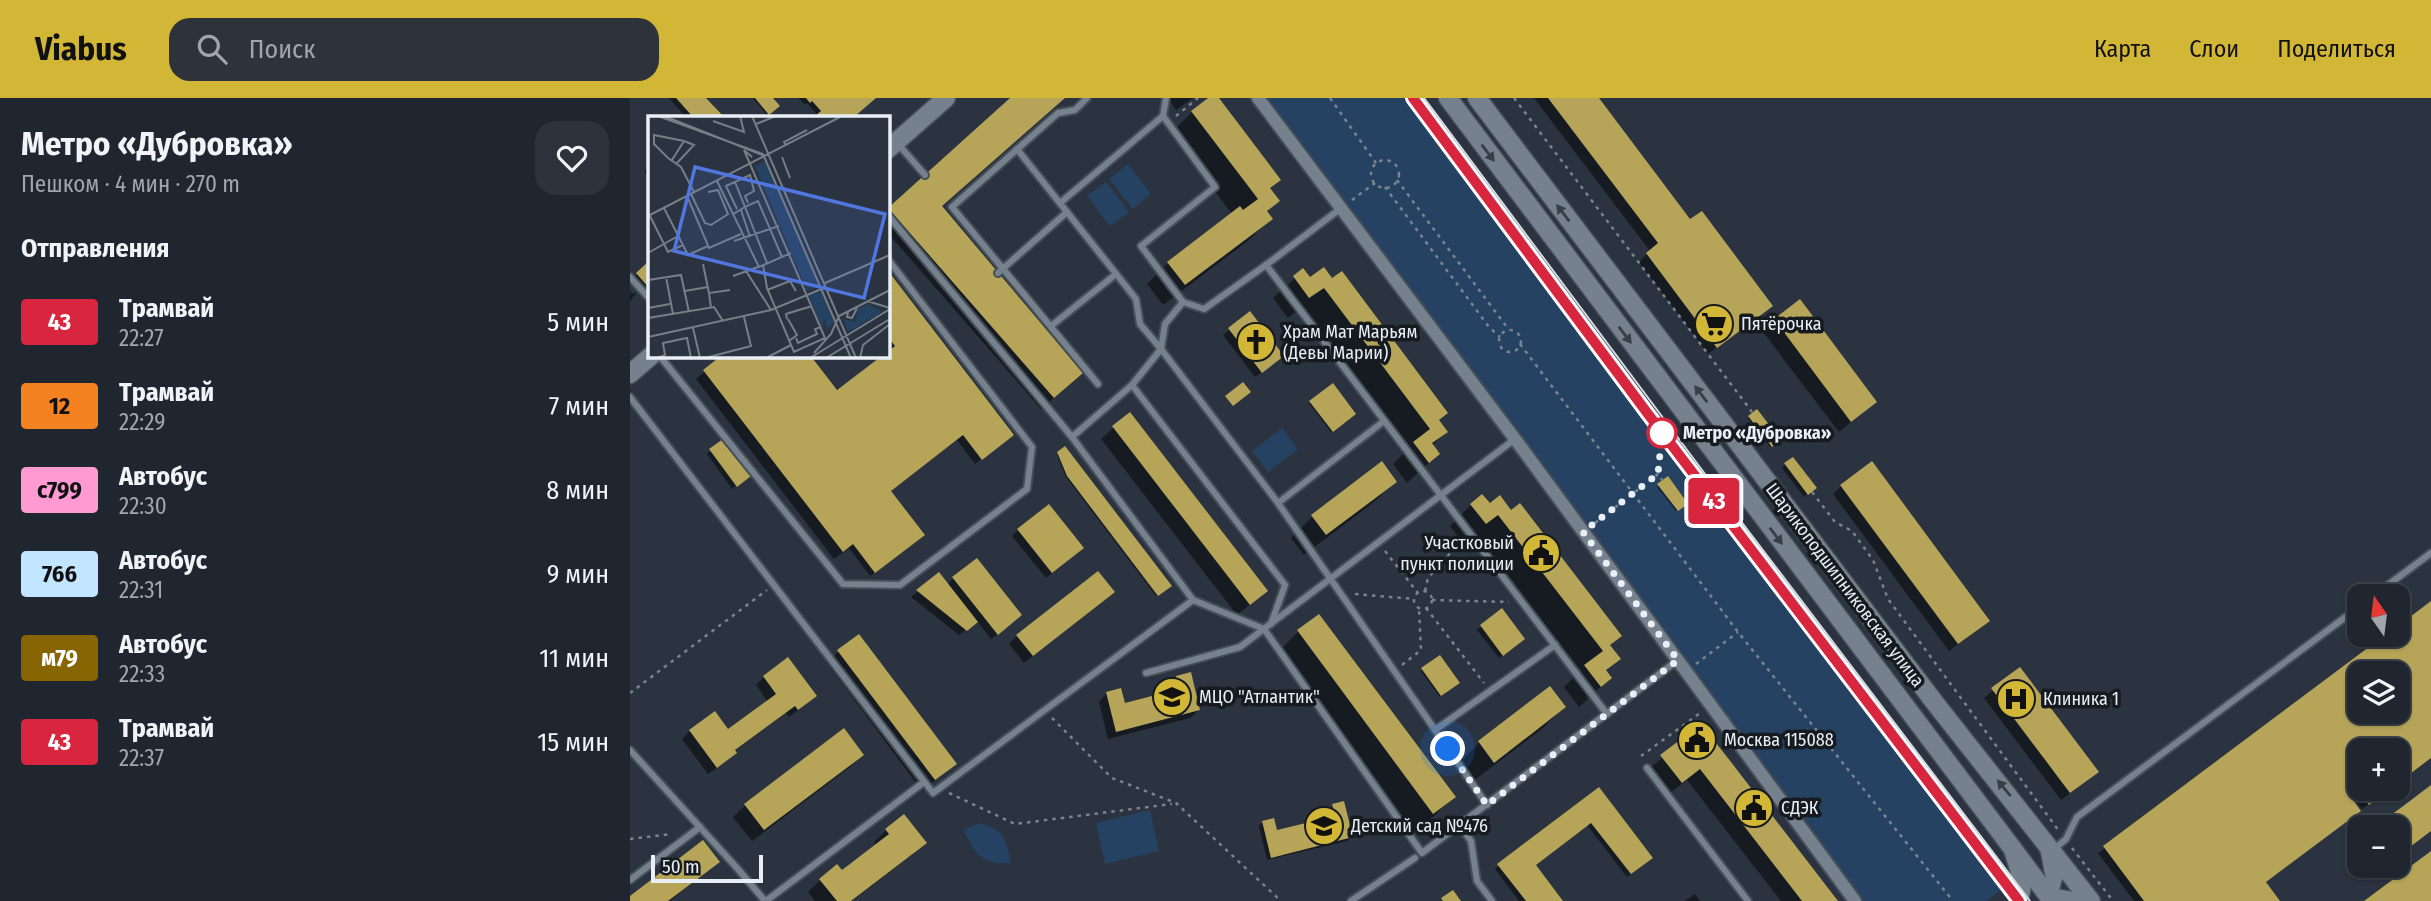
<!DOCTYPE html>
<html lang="ru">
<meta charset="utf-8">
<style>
:root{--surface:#20262f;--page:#2d323b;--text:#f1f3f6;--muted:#a2a5aa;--line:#3d434b;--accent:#d2b736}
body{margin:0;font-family:"Fira Sans Condensed",sans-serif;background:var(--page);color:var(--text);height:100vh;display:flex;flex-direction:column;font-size:26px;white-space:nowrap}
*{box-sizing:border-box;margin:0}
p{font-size:23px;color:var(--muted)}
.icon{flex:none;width:38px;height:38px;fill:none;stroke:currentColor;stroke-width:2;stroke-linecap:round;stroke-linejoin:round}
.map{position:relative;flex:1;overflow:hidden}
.drawer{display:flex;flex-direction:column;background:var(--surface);width:630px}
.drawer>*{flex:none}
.badge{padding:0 14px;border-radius:5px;font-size:24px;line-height:46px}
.needle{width:46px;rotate:346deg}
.buttons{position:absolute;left:1717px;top:486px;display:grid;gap:14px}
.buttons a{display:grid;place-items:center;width:63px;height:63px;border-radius:14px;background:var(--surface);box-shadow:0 2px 5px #0004,0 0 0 2px var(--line);font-size:35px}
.scale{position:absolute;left:21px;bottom:18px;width:112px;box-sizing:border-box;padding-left:7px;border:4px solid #e9eff6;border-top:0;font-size:19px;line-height:24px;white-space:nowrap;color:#e9eff6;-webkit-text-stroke:5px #161b20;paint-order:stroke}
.you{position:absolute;width:35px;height:35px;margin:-18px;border:5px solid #fff;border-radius:50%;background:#1a73e8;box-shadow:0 0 0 10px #1a73e833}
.map>.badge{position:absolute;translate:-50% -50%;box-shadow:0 0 0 4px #fff}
h2{padding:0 21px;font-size:26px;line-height:63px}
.round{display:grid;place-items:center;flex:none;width:74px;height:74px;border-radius:21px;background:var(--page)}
.summary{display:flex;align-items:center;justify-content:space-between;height:119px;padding:0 21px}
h1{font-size:33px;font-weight:700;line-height:52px}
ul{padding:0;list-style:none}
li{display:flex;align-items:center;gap:21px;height:84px;padding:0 21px}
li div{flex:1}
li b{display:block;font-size:26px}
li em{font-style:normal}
li .badge{min-width:77px;font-weight:700;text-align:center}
header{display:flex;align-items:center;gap:42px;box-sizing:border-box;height:98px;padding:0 35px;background:var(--accent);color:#111}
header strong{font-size:33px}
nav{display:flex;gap:38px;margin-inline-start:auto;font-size:24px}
.search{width:490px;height:63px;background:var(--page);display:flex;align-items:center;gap:18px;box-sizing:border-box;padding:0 24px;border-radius:21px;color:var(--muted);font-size:26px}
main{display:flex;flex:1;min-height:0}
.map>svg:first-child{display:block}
.green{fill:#264263}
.shadow{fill:#0007;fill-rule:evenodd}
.building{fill:#b6a558;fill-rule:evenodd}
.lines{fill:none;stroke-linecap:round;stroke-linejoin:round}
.service-casing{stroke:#464e57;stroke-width:10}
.minor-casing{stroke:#464e57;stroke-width:16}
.tertiary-casing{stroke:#464e57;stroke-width:19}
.secondary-casing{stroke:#464e57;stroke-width:21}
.path{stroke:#7b838d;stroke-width:2.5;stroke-dasharray:3.5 5;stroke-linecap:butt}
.service{stroke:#76818e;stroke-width:6}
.minor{stroke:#76818e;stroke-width:12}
.tertiary{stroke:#76818e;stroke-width:16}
.secondary{stroke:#76818e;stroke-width:18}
.tram{stroke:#d5dbe3;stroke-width:2}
.oneway{fill:#383f46}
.line-casing{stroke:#fff;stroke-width:16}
.line{stroke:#d7263d;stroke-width:10}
.walk{stroke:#e9eff6;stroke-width:7;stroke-dasharray:0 12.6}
.stop-dot{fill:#fff;stroke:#d7263d;stroke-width:3.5}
.labels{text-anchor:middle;stroke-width:7;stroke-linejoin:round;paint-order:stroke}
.poi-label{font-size:18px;fill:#e9eff6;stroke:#161b20;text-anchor:start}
.stop-label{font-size:18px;font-weight:bold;fill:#e9eff6;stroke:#161b20;text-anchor:start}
.street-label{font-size:18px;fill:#e9eff6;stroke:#161b20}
.inset-road{fill:none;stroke:#767e88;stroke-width:2}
.view{fill:#5076e0;fill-opacity:0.15;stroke:#5076e0;stroke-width:3.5}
.inset-edge{fill:none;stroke:#e9eff6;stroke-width:3.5}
</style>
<header>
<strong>Viabus</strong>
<div class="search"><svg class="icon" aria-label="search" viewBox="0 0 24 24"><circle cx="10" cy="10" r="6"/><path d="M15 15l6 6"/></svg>Поиск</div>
<nav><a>Карта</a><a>Слои</a><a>Поделиться</a></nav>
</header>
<main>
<section class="drawer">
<div class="summary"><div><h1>Метро «Дубровка»</h1><p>Пешком · 4 мин · 270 m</p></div><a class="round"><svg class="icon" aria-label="heart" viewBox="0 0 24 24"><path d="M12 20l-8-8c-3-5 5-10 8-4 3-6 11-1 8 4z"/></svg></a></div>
<h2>Отправления</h2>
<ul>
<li><span class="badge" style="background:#d7263d;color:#fff">43</span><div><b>Трамвай</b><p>22:27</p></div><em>5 мин</em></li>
<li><span class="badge" style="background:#f58220;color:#111">12</span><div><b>Трамвай</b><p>22:29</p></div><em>7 мин</em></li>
<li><span class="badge" style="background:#ff9ad2;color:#111">с799</span><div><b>Автобус</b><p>22:30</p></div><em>8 мин</em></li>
<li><span class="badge" style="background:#c2e6ff;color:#111">766</span><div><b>Автобус</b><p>22:31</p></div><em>9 мин</em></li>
<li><span class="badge" style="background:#876503;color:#fff">м79</span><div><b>Автобус</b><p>22:33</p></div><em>11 мин</em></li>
<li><span class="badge" style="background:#d7263d;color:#fff">43</span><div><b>Трамвай</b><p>22:37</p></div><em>15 мин</em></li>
</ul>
</section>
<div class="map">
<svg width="1801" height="803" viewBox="0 0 1801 803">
<rect width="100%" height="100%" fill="#2a333f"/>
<g class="green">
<polygon points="637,0 778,0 1376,788 1357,803 1231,803"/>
<polygon points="498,66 521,96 503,111 479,81"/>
<polygon points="476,84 499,114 480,128 457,98"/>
<polygon points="652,330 668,351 638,374 622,353"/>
<polygon points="520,712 529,753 475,766 466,725"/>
<path d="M 350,725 C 375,732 376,742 381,765 C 353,767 344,756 334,732 Z"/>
</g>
<g class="shadow">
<polygon points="39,0 74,0 91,19 56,19"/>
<polygon points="123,0 140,0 147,8 137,17"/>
<polygon points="169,0 244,0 222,19 186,19 188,18 177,5 175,7"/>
<polygon points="383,0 435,0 310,109 439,287 411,311 257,134 257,113"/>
<polygon points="537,0 563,0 546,12"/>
<polygon points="581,0 587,0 648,103 636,115 640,121 619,142 533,207 517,186 538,165 602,116 541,35 562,14"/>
<polygon points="904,0 966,0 1132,216 1078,256 1009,164 1020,153"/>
<polygon points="19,68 19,80 14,73"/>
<polygon points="19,165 19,199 1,182"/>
<polygon points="693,172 815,334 802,348 808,356 777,385 763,366 778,351 672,209 658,220 643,200 673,173 680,182"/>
<polygon points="259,177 382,337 345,366 327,342 259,393 289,440 240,478 219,450 204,461 66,281 95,257 199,297 260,254 257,251"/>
<polygon points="0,194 3,196 7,194 0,203"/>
<polygon points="620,216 646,264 625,279 593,237"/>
<polygon points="1145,222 1245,304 1209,334 1133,234"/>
<polygon points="703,287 724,316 701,334 679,305"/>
<polygon points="1127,313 1148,342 1140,349 1118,320"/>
<polygon points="499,316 636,493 607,517 471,341"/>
<polygon points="80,353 115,381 102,391 77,356"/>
<polygon points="428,356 539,488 526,498 436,379 427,357"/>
<polygon points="751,366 765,384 744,404 674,457 661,440 682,419"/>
<polygon points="1155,367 1181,393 1174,399 1152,370"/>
<polygon points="1037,380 1056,405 1046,413 1027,389"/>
<polygon points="1211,388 1358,523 1319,553 1203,396"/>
<polygon points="841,407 859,408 989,538 979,548 988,560 975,574 980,580 949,609 934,589 951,573 846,436 834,446 820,428"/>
<polygon points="388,432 446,456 416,480 382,438"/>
<polygon points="308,476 317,487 323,480 384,523 361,541 347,523 329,537 281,499"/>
<polygon points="474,502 394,565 379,546 387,538"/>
<path d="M 1801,505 L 1801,660 L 1768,685 L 1768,653 L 1729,653 L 1729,691 L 1759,691 L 1732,711 L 1719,694 L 1716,696 L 1634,785 L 1648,803 L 1504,803 L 1468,755 L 1768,537 L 1768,530 ZM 1729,576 L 1768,576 L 1768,614 L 1729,614 Z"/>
<polygon points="872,512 890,545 869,560 847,532"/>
<polygon points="689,518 824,698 803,719 781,735 647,555 668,534"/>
<polygon points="209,553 324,666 292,693 197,565"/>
<polygon points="809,559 828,585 809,598 791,573"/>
<polygon points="1389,571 1459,681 1431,702 1354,600"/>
<polygon points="134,579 176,606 159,619 156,615 104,653 97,663 78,676 52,641 60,633 98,634 138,604 126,587"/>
<polygon points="547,580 569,612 560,620 478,641 469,604 477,595 493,607 541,595 539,588"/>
<polygon points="920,591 934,609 913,630 842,684 828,666 849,645"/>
<polygon points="1071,628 1206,803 1151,803 1057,682 1039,696 1020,670"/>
<polygon points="232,657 220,669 122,743 103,719 116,707"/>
<polygon points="968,691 1017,763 997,779 957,727 904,768 931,803 889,803 865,771"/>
<polygon points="703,708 721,739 717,743 637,762 629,728 633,724 646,734 702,721 699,712"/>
<polygon points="256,732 295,744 283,756 222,803 185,803 178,794 190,782 212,775 247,747 244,744"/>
<polygon points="87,764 40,803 0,803 0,800"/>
<polygon points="1743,768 1753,768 1747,773"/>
<polygon points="1065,796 1070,803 1055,803"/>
</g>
<g class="building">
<polygon points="46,0 76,0 94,19 63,19"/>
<polygon points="125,0 143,0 150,8 139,17"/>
<polygon points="176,0 246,0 224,19 184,19 191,13 182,3 180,5"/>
<polygon points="380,0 435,0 312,108 453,275 424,300 258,110"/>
<polygon points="578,0 589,0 651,82 640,90 650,103 637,113 643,121 555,187 537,164 610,108 613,112 628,101 561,13"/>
<polygon points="918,0 969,0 1060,121 1072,113 1143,208 1087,250 1016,155 1028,145"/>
<polygon points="19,163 19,190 6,175"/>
<polygon points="694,169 702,180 712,173 818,315 809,322 818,334 802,345 810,356 799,365 783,344 800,331 694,190 679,200 663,178 673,170 680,179"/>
<polygon points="259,174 384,337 352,362 333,337 261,393 295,437 245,475 223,446 213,454 73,272 92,257 180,257 207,292 253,257 257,257 257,254 265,248 257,238"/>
<polygon points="1170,201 1247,304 1221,324 1144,221"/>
<polygon points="620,213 654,258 632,275 598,230"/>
<polygon points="613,284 621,294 603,308 595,298"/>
<polygon points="703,285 726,316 703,334 679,303"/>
<polygon points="1127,311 1151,342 1142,349 1118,318"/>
<polygon points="500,314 638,493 620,507 482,328"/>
<polygon points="93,341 121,378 107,389 79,351"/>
<polygon points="435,348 542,488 528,498 437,378 427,354"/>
<polygon points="1163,359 1187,390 1178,397 1154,365"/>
<polygon points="752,363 767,384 696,437 681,417"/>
<polygon points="1242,363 1360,523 1328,546 1210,387"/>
<polygon points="1038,378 1058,406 1048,413 1027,386"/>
<polygon points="852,396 860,405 870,397 881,412 890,405 992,538 980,547 991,561 976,572 982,580 971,589 954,567 973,553 868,417 856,426 840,406"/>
<polygon points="419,406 454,450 422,475 387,431"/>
<polygon points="347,460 392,517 368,537 322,479"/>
<polygon points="468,473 485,494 403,558 386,537"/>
<polygon points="309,474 348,524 337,533 286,492"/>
<path d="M 1801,503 L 1801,660 L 1768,685 L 1768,653 L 1729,653 L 1729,691 L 1760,691 L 1739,707 L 1726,689 L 1718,695 L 1731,713 L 1636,784 L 1650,803 L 1514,803 L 1473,748 L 1755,537 L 1768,537 L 1768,528 ZM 1729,576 L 1768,576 L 1768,614 L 1729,614 Z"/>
<polygon points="872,510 895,541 873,558 850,527"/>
<polygon points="689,516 826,699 803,716 667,532"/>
<polygon points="229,536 327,666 305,682 207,552"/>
<polygon points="810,557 830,585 811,598 791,570"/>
<polygon points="158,559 187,598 168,612 165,608 105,652 107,655 87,670 59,632 85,613 98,631 146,596 133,578"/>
<polygon points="1390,569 1469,674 1440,695 1361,590"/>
<polygon points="561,574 570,612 486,634 476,594 491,590 495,605 549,591 546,578"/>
<polygon points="920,588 936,609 864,665 848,643"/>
<polygon points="1071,626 1101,664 1208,803 1172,803 1070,671 1052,685 1030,657"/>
<polygon points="214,630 234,657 134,732 114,706"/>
<polygon points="1801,687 1801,733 1768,758 1768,730 1744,730"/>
<polygon points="969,689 1023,760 1001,776 961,725 906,767 933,803 896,803 867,766"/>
<polygon points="714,703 723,739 641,760 632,723 644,720 647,732 705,718 702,706"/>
<polygon points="274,716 297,745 221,803 207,803 189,781 207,766 212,772 259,736 255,731"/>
<polygon points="73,742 90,764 38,803 0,803 0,798"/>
<polygon points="1801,753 1801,803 1734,803"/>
<polygon points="823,792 831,803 813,803 811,800"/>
</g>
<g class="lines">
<defs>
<g id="service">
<polyline points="457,0 445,12 428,15 322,109 468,286"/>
<polyline points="536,0 533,18 585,89 511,148 553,204"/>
<polyline points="268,46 295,77"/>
<polyline points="387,51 506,201 510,226 531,251"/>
<polyline points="430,105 533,18"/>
<polyline points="257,116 442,339 502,287 531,251 648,405 857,707"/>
<polyline points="636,167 710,111"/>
<polyline points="368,175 437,114"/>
<polyline points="0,179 19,200"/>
<polyline points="421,228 486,176"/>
<polyline points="531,251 535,226 553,204 574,211 636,167 977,616"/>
<polyline points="29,257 213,486 270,487 397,391 402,349 257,160"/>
<polyline points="502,287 655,487 641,526"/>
<polyline points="0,299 303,695 563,502"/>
<polyline points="442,339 563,502 634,531 792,755 1048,562"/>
<polyline points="648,405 754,323"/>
<polyline points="1742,499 1801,455"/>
<polyline points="516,575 610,549 885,341"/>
<polyline points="805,632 925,547"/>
<polyline points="0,652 107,770 135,803"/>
<polyline points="1017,670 1118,803"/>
<polyline points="829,727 841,743 847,783 862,803"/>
<polyline points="1424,751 1436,741 1447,719 1729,509"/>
<polyline points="0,782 70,729"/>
<polyline points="136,803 294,684"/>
<polyline points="721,803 785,760"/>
</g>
<polyline id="minor" points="628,0 885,341 1225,803"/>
<g id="tertiary">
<polyline points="1418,749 1424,780 1419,798"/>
<polyline points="1383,755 1393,787 1390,803"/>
<polyline points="1419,798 1448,803"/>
</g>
<g id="secondary">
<polyline points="818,0 1422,803"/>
<polyline points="847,0 1305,605 1461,803"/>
<polyline points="257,52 316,0"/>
<polyline points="0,276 22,257"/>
</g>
</defs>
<use href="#service" class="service-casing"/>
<use href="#minor" class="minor-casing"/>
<use href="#tertiary" class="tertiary-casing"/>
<use href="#secondary" class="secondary-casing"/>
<g class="path">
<polyline points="700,0 746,65"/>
<polyline points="884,0 1122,314"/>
<polyline points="546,18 568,0"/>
<circle cx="755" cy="76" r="14"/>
<polyline points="767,82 879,232"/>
<polyline points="755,89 859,229 870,239"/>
<polyline points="722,102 745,85"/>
<circle cx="880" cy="243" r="11"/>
<polyline points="890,246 1108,534 1323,803"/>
<polyline points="1182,394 1205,424 1222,433 1243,462 1258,501 1429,733"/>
<polyline points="965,425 1028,376 1032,382"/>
<polyline points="755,453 788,495"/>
<polyline points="795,493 798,480 831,443"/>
<circle cx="793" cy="502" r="9"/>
<polyline points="725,496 784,501"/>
<polyline points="802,502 879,504"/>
<polyline points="796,510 854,585"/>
<polyline points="1066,566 1108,534"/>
<polyline points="772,567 791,552 789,510"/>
<polyline points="0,595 137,492"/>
<polyline points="422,620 482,680 546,705 651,803"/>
<polyline points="1011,658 1070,615"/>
<polyline points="319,695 385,726 542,706"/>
<polyline points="0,741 42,736"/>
<polyline points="1442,750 1483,803"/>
<polyline points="1375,776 1366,782 1376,797"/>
</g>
<use href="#service" class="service"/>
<use href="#minor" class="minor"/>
<use href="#tertiary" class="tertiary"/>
<use href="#secondary" class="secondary"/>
<polyline class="tram" points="794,0 1078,380 1400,803"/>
</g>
<defs><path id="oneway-solid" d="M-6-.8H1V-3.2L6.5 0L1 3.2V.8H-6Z" transform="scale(1.75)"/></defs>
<g class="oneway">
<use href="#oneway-solid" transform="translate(858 55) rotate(53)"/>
<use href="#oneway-solid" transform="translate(933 115) rotate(-127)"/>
<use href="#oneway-solid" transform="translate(995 237) rotate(53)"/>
<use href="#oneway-solid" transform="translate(1071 296) rotate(-127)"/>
<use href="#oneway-solid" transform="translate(1146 438) rotate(53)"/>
<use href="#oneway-solid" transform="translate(1374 690) rotate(-129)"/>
</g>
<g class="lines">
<defs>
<polyline id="line" points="783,0 1018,316 1389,803"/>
</defs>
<use href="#line" class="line-casing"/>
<use href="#line" class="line"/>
<polyline class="walk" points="818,651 857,707 1048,562 953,434 1028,376 1032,335"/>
</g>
<defs>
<symbol id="supermarket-disc" viewBox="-11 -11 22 22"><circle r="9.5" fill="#d2b736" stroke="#161b20"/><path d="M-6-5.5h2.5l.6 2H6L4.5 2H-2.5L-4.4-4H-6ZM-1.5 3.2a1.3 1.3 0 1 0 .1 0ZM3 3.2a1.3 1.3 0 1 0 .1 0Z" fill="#111"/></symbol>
<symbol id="church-disc" viewBox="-11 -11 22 22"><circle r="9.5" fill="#d2b736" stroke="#161b20"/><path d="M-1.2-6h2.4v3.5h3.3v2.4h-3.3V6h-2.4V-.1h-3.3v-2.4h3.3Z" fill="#111"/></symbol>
<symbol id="civic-disc" viewBox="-11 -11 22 22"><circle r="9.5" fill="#d2b736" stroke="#161b20"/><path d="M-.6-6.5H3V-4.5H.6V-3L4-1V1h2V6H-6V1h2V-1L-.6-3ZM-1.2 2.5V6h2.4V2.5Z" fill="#111"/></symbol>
<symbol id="school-disc" viewBox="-11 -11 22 22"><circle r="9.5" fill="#d2b736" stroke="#161b20"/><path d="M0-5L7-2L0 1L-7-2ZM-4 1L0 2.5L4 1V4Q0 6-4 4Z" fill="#111"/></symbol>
<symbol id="hospital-disc" viewBox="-11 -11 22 22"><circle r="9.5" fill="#d2b736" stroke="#161b20"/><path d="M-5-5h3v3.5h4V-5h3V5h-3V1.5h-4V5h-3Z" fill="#111"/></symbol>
</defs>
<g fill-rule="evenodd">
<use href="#supermarket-disc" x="1062" y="204" width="44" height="44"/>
<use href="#church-disc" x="604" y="222" width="44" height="44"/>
<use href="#civic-disc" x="889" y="433" width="44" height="44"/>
<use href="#school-disc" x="520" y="577" width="44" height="44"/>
<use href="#hospital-disc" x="1364" y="579" width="44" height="44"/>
<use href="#civic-disc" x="1045" y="620" width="44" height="44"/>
<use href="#civic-disc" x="1102" y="688" width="44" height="44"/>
<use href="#school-disc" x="672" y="706" width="44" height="44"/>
</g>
<circle class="stop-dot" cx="1032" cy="335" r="14"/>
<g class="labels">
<g class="poi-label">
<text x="1111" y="232">Пятёрочка</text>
<text x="653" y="240">Храм Мат Марьям<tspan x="653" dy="21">(Девы Марии)</tspan></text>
<text x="884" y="451" text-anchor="end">Участковый<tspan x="884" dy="21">пункт полиции</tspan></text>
<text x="569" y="605">МЦО "Атлантик"</text>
<text x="1413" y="607">Клиника 1</text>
<text x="1094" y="648">Москва 115088</text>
<text x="1151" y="716">СДЭК</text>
<text x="721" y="734">Детский сад №476</text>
</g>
<g class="stop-label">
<text x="1053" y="341">Метро «Дубровка»</text>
</g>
<g class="street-label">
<text transform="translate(1215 487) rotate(53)" y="6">Шарикоподшипниковская улица</text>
</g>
</g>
<g transform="translate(18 18)">
<rect width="242" height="242" fill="#2a333f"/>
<path d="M 118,45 L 171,170 L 159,175 L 107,50 ZM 174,175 L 186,206 L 181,212 L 177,210 L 178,204 L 175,205 L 175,214 L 161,180 ZM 221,188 L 234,196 L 200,216 L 195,203 L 207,206 L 210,193 Z" fill="#264263"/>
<path class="inset-road" d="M 10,0 L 115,38 L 203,242M 16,0 L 117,40M 104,0 L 208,242M 65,5 L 96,16 L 92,0M 108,8 L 128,0M 138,29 L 136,26 L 159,14M 104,41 L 96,34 L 177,222 L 146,236 L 119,172 L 115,149M 134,41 L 142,62M 24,44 L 36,25 L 6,19 L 6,28 L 20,42 L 33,51 L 46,76M 29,47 L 46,29 L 36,25M 69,65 L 85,98 L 97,91 L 119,147M 87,66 L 97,91 L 110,85 L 134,141M 43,78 L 57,107 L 63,109 L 80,98 L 70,74 L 60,76M 39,80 L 61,132 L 93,118M 16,92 L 40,139 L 60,130M 89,93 L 78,70 L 102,59 L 106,75 L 97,80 L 100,87M 93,94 L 102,121M 85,98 L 111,151 L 143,137M 0,100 L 194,0M 2,100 L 20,136 L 35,129M 86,125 L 131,110M 0,137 L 30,120M 55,148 L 61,177M 98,155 L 123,194M 85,160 L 110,151M 18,161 L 25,198M 0,164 L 33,159 L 41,196M 177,167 L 242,139M 119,174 L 142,165 L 148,175M 37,175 L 60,171M 219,185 L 242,192M 0,192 L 22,188M 63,192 L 61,177 L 82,174M 200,196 L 199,201 L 204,202 L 209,192M 191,200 L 242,174M 0,202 L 66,191 L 75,205M 139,203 L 138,198 L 164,190M 140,203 L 149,219 L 141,225M 45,212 L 52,242M 0,221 L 123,194 L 176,172M 148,222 L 150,227 L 169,218 L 167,213 L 173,211M 166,237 L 183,218 L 191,200M 9,242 L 17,239 L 15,227 L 39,222 L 43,242M 57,242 L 103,230 L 96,201M 118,242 L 143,229M 162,242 L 242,193M 178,242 L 242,203M 212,242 L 215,229 L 242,208"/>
<path class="view" d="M 47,51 L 237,98 L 216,182 L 26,135 Z"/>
<rect width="242" height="242" class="inset-edge"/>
</g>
</svg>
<div class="buttons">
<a><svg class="needle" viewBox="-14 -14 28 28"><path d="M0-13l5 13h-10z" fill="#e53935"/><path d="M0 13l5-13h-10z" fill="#a2a5aa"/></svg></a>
<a><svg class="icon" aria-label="layers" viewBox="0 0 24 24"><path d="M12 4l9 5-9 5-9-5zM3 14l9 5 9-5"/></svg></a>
<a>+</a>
<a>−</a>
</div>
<div class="scale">50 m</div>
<div class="you" style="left:818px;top:651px"></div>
<b class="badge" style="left:1084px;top:403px;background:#d7263d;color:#fff">43</b>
</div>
</main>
